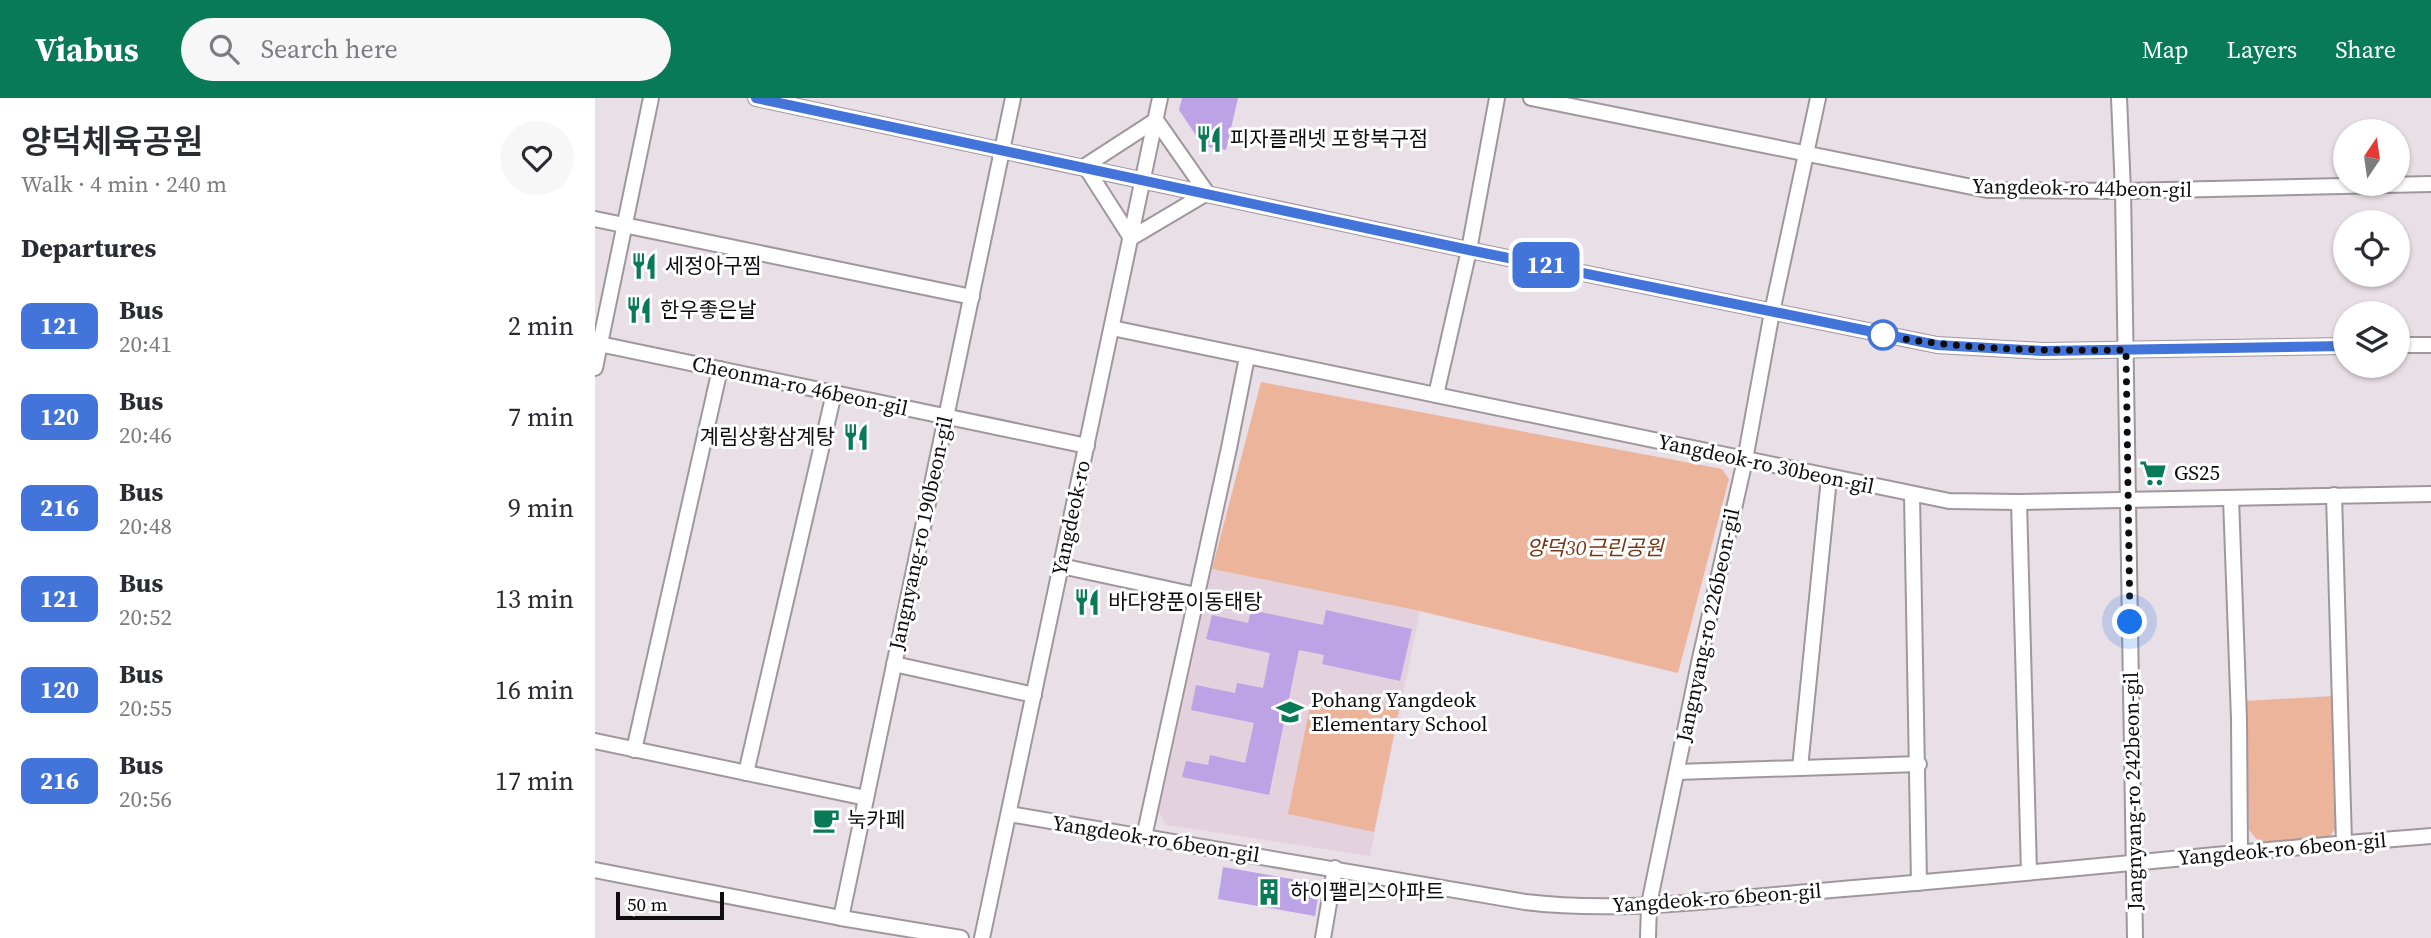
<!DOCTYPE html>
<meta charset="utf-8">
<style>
:root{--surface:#fff;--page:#f7f7f7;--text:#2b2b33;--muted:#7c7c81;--accent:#087a56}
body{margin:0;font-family:"Source Serif 4","Noto Sans KR",serif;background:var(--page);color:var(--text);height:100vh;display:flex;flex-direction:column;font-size:26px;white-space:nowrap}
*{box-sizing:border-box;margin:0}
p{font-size:23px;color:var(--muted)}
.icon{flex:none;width:38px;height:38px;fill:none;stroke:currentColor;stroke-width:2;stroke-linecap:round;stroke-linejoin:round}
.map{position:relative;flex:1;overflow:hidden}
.sheet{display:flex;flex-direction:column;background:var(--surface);width:595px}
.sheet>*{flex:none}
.badge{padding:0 14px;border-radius:10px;font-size:24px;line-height:46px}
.needle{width:46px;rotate:13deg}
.tools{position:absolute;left:1738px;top:21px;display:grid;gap:14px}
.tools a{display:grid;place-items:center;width:77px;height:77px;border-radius:50%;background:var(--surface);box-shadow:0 2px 5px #0004;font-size:35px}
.scale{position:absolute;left:21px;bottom:18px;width:108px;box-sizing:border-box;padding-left:7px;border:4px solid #100d0f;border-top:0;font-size:19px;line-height:24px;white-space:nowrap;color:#100d0f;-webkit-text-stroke:5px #fff;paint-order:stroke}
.you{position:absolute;width:35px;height:35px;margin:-18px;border:5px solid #fff;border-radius:50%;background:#1a73e8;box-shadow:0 0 0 10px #1a73e833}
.map>.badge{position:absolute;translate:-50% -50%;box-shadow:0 0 0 4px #fff}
h2{padding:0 21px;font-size:26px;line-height:63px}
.round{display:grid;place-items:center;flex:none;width:74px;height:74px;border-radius:37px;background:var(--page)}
.head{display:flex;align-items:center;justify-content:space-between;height:119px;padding:0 21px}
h1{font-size:33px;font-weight:600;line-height:52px}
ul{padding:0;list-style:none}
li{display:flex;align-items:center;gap:21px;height:91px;padding:0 21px}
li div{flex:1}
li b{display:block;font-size:26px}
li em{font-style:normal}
li .badge{min-width:77px;font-weight:700;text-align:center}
header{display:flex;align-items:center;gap:42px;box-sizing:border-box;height:98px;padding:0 35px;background:var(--accent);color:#fff}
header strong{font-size:33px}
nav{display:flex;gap:38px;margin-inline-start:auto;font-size:24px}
.search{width:490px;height:63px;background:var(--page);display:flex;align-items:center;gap:18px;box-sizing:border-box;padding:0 24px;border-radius:38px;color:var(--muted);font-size:26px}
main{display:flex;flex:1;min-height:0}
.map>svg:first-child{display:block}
.built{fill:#e3d2de}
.green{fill:#ecb49b}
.building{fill:#bca3e5}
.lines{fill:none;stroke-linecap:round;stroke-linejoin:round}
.minor-casing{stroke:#a0979d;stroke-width:18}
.minor{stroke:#fff;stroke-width:14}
.line-casing{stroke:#fff;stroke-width:16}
.line{stroke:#4374d9;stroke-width:10}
.walk{stroke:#100d0f;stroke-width:7;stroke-dasharray:0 12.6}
.stop-dot{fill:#fff;stroke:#4374d9;stroke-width:3.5}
.labels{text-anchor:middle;stroke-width:6;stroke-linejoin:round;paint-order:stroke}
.poi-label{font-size:21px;fill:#100d0f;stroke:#fff;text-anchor:start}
.street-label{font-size:21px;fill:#100d0f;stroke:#fff}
.park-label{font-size:21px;font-style:italic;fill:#763614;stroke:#fff}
</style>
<header>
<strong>Viabus</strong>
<div class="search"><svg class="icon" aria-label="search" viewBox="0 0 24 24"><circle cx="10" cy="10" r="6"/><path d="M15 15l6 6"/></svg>Search here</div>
<nav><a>Map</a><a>Layers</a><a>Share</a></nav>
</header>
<main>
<section class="sheet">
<div class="head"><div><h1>양덕체육공원</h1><p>Walk · 4 min · 240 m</p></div><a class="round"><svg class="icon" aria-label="heart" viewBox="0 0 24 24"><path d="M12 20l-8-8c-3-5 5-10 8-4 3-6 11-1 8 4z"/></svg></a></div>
<h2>Departures</h2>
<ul>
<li><span class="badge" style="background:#4374d9;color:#fff">121</span><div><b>Bus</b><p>20:41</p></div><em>2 min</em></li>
<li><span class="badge" style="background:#4374d9;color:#fff">120</span><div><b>Bus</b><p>20:46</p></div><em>7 min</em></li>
<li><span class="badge" style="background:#4374d9;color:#fff">216</span><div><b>Bus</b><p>20:48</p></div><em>9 min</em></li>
<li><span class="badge" style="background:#4374d9;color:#fff">121</span><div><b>Bus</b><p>20:52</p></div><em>13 min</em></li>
<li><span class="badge" style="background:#4374d9;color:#fff">120</span><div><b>Bus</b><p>20:55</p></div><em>16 min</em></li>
<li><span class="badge" style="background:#4374d9;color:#fff">216</span><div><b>Bus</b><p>20:56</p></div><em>17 min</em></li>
</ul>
</section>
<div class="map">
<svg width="1836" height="840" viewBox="0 0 1836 840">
<rect width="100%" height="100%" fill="#e9dfe6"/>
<polygon class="built" points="617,471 825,513 775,758 571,727 564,714"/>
<g class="green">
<polygon points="666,284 1127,371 1134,381 1083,575 825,513 617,471"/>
<polygon points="718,594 804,611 779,734 693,716"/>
<polygon points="1738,598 1743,727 1735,738 1665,745 1654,732 1649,603"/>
</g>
<g class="building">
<polygon points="587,0 643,0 631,52 608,48 584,12"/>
<polygon points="656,512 728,527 731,512 817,531 805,583 727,566 729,557 704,552 674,697 587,679 591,663 613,667 615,657 650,665 659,625 596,612 601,587 640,595 642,585 668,590 675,555 611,541 617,517 653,525"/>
<polygon points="628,769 725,786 720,818 623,801"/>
</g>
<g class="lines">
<defs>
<g id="minor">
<polyline points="161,0 874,152 1342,247 1448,253 1750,248"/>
<polyline points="936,0 1392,92 1528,93 1836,86"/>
<polyline points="1524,0 1528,93 1540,840"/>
<polygon points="561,22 612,95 536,140 490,68"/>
<polyline points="0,121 377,199"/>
<polyline points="517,230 1354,403 1424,404 1836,396"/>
<polyline points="0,245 492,348"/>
<polyline points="1802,247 1836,247"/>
<polyline points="0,270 56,0"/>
<polyline points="841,297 874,152 902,0"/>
<polyline points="1317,397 1324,785"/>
<polyline points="1739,397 1749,745"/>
<polyline points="1636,400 1644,621 1645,756"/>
<polyline points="1424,404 1434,774"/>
<polyline points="466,468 601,497"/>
<polyline points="299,566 439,597"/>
<polyline points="0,643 271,700"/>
<polyline points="39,652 125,271"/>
<polyline points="1205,670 1234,380"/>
<polyline points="1082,674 1324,666"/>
<polyline points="151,675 239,295"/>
<path d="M 414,716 L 930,804 C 1031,816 1135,800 1236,792 C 1436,776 1636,754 1836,738"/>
<polyline points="549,739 634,350 652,259"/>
<polyline points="0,772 246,820 366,840"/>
<polyline points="246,820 418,0"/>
<polyline points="387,840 565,0"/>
<polyline points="728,840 740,770"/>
<polyline points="1053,840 1054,806 1104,565 1150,362 1177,214 1223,0"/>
</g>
</defs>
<use href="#minor" class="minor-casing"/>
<use href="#minor" class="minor"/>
</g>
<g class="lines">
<defs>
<polyline id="line" points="161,0 874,152 1342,247 1448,253 1750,248"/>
</defs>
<use href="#line" class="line-casing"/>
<use href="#line" class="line"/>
<path class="walk" d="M 1288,237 L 1281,236 C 1364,252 1446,253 1531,252 L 1535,524"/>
</g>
<defs>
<symbol id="restaurant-bare" viewBox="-9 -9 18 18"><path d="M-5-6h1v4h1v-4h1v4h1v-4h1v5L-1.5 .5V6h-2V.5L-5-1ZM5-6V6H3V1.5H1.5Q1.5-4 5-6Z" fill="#087a56" stroke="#fff" stroke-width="2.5" paint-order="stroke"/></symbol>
<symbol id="supermarket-bare" viewBox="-9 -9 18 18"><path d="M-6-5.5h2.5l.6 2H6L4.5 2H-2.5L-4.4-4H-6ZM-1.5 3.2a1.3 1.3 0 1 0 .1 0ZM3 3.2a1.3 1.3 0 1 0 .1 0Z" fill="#087a56" stroke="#fff" stroke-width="2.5" paint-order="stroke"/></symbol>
<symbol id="school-bare" viewBox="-9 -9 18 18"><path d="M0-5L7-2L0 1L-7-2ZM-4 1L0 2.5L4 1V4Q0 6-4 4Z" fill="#087a56" stroke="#fff" stroke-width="2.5" paint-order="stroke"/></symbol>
<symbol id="cafe-bare" viewBox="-9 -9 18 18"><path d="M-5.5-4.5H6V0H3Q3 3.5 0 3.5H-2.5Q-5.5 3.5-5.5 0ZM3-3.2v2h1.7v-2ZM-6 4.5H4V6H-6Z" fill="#087a56" stroke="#fff" stroke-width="2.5" paint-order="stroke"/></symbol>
<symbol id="building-bare" viewBox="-9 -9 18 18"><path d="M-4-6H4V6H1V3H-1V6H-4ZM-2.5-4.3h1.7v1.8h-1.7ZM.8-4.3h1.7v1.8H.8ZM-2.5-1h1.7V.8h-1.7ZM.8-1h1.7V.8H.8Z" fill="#087a56" stroke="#fff" stroke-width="2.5" paint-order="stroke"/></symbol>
</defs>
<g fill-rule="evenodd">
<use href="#restaurant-bare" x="595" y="22" width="38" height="38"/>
<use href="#restaurant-bare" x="30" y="149" width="38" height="38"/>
<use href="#restaurant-bare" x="25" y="193" width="38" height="38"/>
<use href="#restaurant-bare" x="242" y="320" width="38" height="38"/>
<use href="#supermarket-bare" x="1539" y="356" width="38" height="38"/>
<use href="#restaurant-bare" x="473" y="485" width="38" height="38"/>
<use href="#school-bare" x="676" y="595" width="38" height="38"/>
<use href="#cafe-bare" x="212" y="703" width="38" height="38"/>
<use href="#building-bare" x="655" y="775" width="38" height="38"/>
</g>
<circle class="stop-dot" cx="1288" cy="237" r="14"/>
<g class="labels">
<g class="poi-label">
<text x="635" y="48">피자플래넷 포항북구점</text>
<text x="70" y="175">세정아구찜</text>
<text x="65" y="219">한우좋은날</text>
<text x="240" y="346" text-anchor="end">계림상황삼계탕</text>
<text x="1579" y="382">GS25</text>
<text x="513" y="511">바다양푼이동태탕</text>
<text x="716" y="609">Pohang Yangdeok<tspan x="716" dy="24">Elementary School</tspan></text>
<text x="252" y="729">눅카페</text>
<text x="695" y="801">하이팰리스아파트</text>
</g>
<g class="street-label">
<text transform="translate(1487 90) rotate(1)" y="7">Yangdeok-ro 44beon-gil</text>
<text transform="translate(205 288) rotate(12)" y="7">Cheonma-ro 46beon-gil</text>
<text transform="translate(1171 366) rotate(12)" y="7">Yangdeok-ro 30beon-gil</text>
<text transform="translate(476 420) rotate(-78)" y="7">Yangdeok-ro</text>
<text transform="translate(326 435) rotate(-78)" y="7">Jangnyang-ro 190beon-gil</text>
<text transform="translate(1113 527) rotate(-78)" y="7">Jangnyang-ro 226beon-gil</text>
<text transform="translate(1538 693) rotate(-91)" y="7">Jangnyang-ro 242beon-gil</text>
<text transform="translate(561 741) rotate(9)" y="7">Yangdeok-ro 6beon-gil</text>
<text transform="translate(1687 751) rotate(-5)" y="7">Yangdeok-ro 6beon-gil</text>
<text transform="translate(1122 800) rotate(-4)" y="7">Yangdeok-ro 6beon-gil</text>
</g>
<g class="park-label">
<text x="1000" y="457">양덕30근린공원</text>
</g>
</g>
</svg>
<div class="tools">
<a><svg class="needle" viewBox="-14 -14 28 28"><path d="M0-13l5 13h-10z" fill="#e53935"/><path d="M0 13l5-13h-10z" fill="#7c7c81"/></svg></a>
<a><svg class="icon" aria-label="locate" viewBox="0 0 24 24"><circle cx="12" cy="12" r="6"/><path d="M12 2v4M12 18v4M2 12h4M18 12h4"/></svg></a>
<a><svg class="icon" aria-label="layers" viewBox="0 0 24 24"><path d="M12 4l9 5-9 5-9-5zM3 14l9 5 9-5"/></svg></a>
</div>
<div class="scale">50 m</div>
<div class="you" style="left:1535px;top:524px"></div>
<b class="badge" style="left:951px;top:167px;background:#4374d9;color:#fff">121</b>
</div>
</main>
